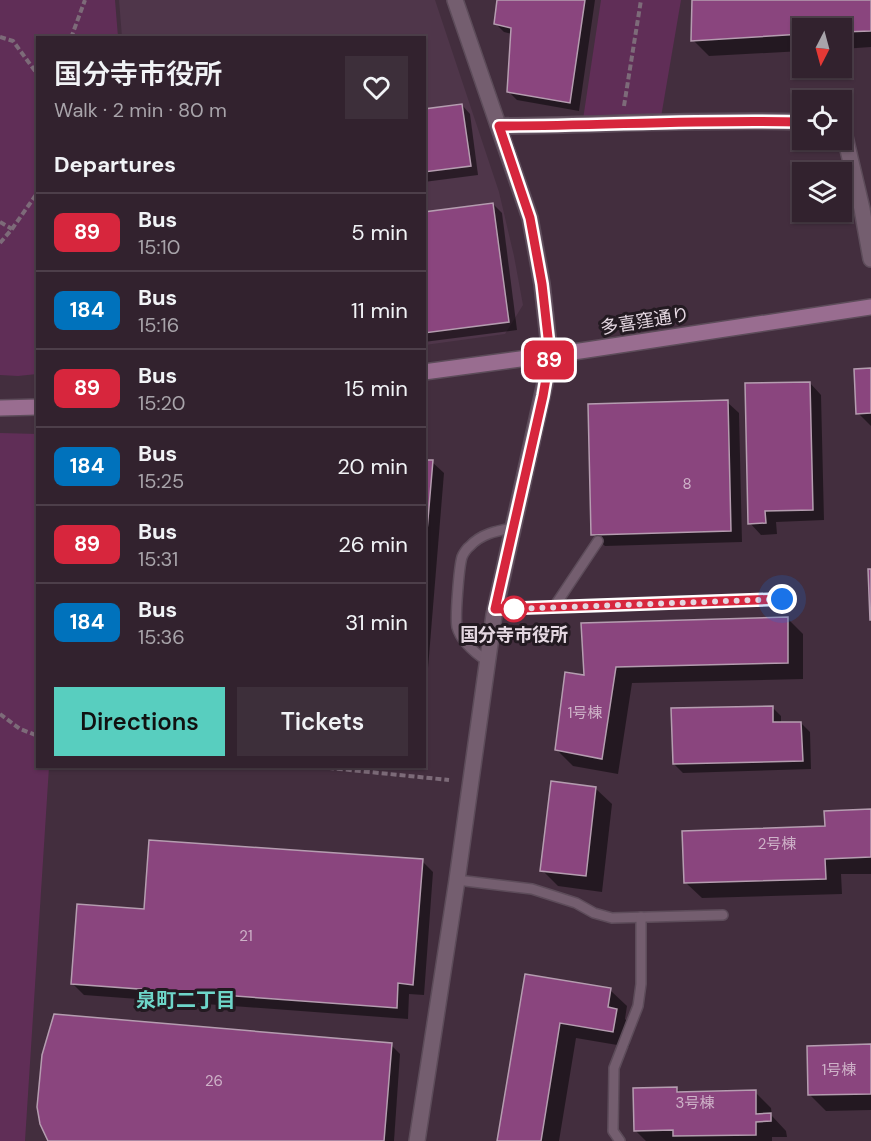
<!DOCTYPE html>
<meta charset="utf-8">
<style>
:root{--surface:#32222e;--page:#3d2f3a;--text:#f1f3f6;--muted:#a8a4aa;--line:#4d3f4a;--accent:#58cebf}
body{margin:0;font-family:"DM Sans","Noto Sans JP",sans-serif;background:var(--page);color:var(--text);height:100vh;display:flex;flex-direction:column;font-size:22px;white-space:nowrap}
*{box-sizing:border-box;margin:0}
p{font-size:20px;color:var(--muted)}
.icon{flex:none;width:33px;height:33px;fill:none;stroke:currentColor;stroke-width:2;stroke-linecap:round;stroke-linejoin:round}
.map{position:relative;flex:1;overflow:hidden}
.sheet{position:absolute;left:36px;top:36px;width:390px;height:732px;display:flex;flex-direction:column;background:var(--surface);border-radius:0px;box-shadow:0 2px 4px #0004,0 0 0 2px var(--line)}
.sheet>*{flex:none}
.badge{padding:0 12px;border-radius:9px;font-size:21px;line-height:39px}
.needle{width:39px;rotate:186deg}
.fabs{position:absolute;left:792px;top:18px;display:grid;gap:12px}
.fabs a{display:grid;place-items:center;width:60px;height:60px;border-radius:0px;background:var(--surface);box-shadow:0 2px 4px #0004,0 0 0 2px var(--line);font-size:30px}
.you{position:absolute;width:30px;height:30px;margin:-15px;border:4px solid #fff;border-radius:50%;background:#1a73e8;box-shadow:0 0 0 9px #1a73e833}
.map>.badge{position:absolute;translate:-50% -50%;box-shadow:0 0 0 3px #fff}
h2{padding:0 18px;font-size:22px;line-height:54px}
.round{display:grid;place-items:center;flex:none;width:63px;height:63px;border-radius:0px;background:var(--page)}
.headline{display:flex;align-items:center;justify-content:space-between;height:102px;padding:0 18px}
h1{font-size:28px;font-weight:600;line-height:45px}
.cta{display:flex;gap:12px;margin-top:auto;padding:12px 18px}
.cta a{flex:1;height:69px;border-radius:0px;background:var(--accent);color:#111;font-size:24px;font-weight:600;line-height:69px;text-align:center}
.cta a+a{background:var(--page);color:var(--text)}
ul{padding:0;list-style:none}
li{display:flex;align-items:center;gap:18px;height:78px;padding:0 18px;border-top:2px solid var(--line)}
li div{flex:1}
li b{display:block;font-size:22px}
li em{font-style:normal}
li .badge{min-width:66px;font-weight:700;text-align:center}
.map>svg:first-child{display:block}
.built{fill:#4f364a}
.green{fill:#602e57}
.shadow{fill:#0007}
.building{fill:#8a457e;stroke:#b59db0;stroke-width:1.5}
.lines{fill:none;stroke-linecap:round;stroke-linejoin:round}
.service-casing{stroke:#5d4c5a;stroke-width:12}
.minor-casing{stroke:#5d4c5a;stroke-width:18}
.tertiary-casing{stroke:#5d4c5a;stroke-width:18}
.secondary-casing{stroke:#5d4c5a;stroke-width:18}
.path{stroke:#7d6b79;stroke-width:4;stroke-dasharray:6 3;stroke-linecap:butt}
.service{stroke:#745e6f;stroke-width:9}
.minor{stroke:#745e6f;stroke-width:15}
.tertiary{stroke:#745e6f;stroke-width:15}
.secondary{stroke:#996d90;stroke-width:15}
.line-casing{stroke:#fff;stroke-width:14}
.line{stroke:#d7263d;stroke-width:9}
.walk{stroke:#e4d7e1;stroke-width:6;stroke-dasharray:0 10.8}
.stop-dot{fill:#fff;stroke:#d7263d;stroke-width:3}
.labels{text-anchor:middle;stroke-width:6;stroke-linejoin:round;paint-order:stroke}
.number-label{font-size:15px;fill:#ceb2c8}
.street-label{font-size:18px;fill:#e4d7e1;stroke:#231a21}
.stop-label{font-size:18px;font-weight:bold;fill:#e4d7e1;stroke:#231a21}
.neighbourhood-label{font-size:20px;font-weight:bold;fill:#6ed6c9;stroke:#231a21}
</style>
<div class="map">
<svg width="871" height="1141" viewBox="0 0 871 1141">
<rect width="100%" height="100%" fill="#432e3e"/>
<polygon class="built" points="119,0 435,0 499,192 514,256 523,305 505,334 425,345 424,38 122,37"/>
<g class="green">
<polygon points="0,0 115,0 118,37 38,38 37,374 18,376 0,375"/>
<polygon points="601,0 681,0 660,123 582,126"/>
<polygon points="0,433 38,434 38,766 49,767 25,1141 0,1141"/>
</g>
<g class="shadow">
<polygon points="498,0 595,0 579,111 517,100 508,91 512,34 504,32 495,23"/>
<polygon points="693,0 871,0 871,47 842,49 842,28 802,28 802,51 709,56 693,40"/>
<polygon points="462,105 470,114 478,175 424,182 424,110"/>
<polygon points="493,204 502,213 517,330 424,342 424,213"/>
<polygon points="871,370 871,426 858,413"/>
<polygon points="810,383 821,395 824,520 776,522 777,534 761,535 750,523"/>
<polygon points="727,402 739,413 742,542 605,546 593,535"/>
<polygon points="424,461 432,462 444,473 424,717"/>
<polygon points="787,618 803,634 803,679 632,683 618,774 573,766 557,750 585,677 582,625"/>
<polygon points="772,707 781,716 781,724 801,723 810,732 811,769 683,773 674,764"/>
<polygon points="595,788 612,804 602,892 558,886 542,870"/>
<polygon points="871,811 871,874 841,874 842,894 702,898 685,882"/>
<polygon points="422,861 433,872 424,995 409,994 408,1019 84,995 73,984 146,911"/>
<polygon points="526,975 610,990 627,1006 625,1019 632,1026 629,1047 576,1038 559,1141 499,1141"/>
<polygon points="391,1045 400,1054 394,1141 50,1141"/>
<polygon points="871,1046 871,1110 826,1111 810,1095"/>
<polygon points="676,1088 681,1093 755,1092 771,1108 772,1116 786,1131 787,1137 772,1137 772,1141 646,1141 635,1130"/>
</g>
<g class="building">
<polygon points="497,0 585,0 570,103 507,92 511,28 494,24"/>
<polygon points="692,0 871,0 871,31 842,32 842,28 802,28 802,34 691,41"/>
<polygon points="462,104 471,166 424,172 424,109"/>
<polygon points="493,203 509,322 424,333 424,212"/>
<polygon points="871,368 871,413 856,414 854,369"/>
<polygon points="810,382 813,510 765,511 766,523 748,524 745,383"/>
<polygon points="728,400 731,531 591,535 588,404"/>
<polygon points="424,460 433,460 424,566"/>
<polygon points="868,569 871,569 871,620 870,620"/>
<polygon points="788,617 788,663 616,667 602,759 555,750 565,672 584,675 581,623"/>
<polygon points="773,706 773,722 801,722 803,761 673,764 671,708"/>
<polygon points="551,781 596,787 586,876 540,871"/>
<polygon points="871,809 871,857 825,859 826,879 684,883 682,831 825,826 824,811"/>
<polygon points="149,840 423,859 413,985 398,983 397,1008 71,984 77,904 144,909"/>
<polygon points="525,974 611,988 608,1007 617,1009 613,1032 560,1023 541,1141 497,1141"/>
<polygon points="54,1014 392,1043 384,1141 48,1141 40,1124 37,1107 42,1055"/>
<polygon points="871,1044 871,1094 808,1095 807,1046"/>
<polygon points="677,1087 677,1092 756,1090 756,1114 771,1113 771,1121 756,1122 756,1135 673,1136 673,1130 634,1131 633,1088"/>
</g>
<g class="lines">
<defs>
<g id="service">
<polyline points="554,607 598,541"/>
<polyline points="495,609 782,599"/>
<path d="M 487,661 C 475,653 461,642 457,627 C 455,617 459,567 462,557 C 463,554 467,548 470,546 C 481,534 496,531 512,528"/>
<polyline points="457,880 532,889 576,903 594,913 612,918 723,915"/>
<polyline points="620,1141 613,1131 614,1068 638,1006 641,984 641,917"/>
</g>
<g id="minor">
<polyline points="455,0 530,218 542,284 550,355"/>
<polyline points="842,124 862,209 871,259"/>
<path d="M 499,126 C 600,125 701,119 802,122"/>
</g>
<polyline id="tertiary" points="417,1141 457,880 494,615 545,383 550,355"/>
<g id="secondary">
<polyline points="424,372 580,351 871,307"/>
<polyline points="0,408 38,407"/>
</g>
</defs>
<use href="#service" class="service-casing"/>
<use href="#minor" class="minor-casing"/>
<use href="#tertiary" class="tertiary-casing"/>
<use href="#secondary" class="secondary-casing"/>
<g class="path">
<polyline points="0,37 13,41 38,75"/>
<polyline points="71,38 85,0"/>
<polyline points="624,106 641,0"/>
<polyline points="0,222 12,229"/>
<polyline points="0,243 12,229 38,192"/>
<polyline points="0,714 20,729 38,736"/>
<polyline points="310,766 449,780"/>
</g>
<use href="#service" class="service"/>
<use href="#minor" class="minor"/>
<use href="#tertiary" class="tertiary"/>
<use href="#secondary" class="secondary"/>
</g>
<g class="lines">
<defs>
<path id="line" d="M 782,599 L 495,609 L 543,396 L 550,355 L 542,284 L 530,218 L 499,126 C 600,126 701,119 802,122"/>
</defs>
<use href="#line" class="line-casing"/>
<use href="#line" class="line"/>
<polyline class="walk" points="514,609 512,609 782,599"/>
</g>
<circle class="stop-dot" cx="514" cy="609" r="12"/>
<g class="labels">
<g class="number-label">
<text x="687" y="489">8</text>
<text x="585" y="718">1号棟</text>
<text x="777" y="849">2号棟</text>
<text x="246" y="941">21</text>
<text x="839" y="1075">1号棟</text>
<text x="214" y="1086">26</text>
<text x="695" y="1108">3号棟</text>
</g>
<g class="street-label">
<text transform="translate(645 321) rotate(-9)" y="6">多喜窪通り</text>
</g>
<g class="stop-label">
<text x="514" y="641">国分寺市役所</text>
</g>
<g class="neighbourhood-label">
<text x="186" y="1007">泉町二丁目</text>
</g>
</g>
</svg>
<div class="fabs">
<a><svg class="needle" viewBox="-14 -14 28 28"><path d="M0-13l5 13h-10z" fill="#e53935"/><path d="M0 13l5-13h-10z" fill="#a8a4aa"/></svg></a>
<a><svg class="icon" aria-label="locate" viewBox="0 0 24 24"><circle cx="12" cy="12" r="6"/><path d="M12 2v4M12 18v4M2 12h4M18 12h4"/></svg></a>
<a><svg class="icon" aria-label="layers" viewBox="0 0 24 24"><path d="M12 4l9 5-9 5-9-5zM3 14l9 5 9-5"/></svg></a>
</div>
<div class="you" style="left:782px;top:599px"></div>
<b class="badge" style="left:549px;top:360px;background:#d7263d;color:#fff">89</b>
<section class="sheet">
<div class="headline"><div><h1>国分寺市役所</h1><p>Walk · 2 min · 80 m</p></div><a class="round"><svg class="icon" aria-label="heart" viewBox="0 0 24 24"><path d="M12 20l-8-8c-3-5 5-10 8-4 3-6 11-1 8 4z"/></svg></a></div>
<h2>Departures</h2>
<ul>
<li><span class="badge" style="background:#d7263d;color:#fff">89</span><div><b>Bus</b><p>15:10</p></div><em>5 min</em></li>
<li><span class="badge" style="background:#0072bc;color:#fff">184</span><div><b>Bus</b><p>15:16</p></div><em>11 min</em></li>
<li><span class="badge" style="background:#d7263d;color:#fff">89</span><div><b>Bus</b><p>15:20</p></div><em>15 min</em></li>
<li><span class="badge" style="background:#0072bc;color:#fff">184</span><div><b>Bus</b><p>15:25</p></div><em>20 min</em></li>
<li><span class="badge" style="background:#d7263d;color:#fff">89</span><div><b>Bus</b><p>15:31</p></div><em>26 min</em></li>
<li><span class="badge" style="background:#0072bc;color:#fff">184</span><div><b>Bus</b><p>15:36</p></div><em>31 min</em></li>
</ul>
<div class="cta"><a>Directions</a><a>Tickets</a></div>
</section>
</div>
